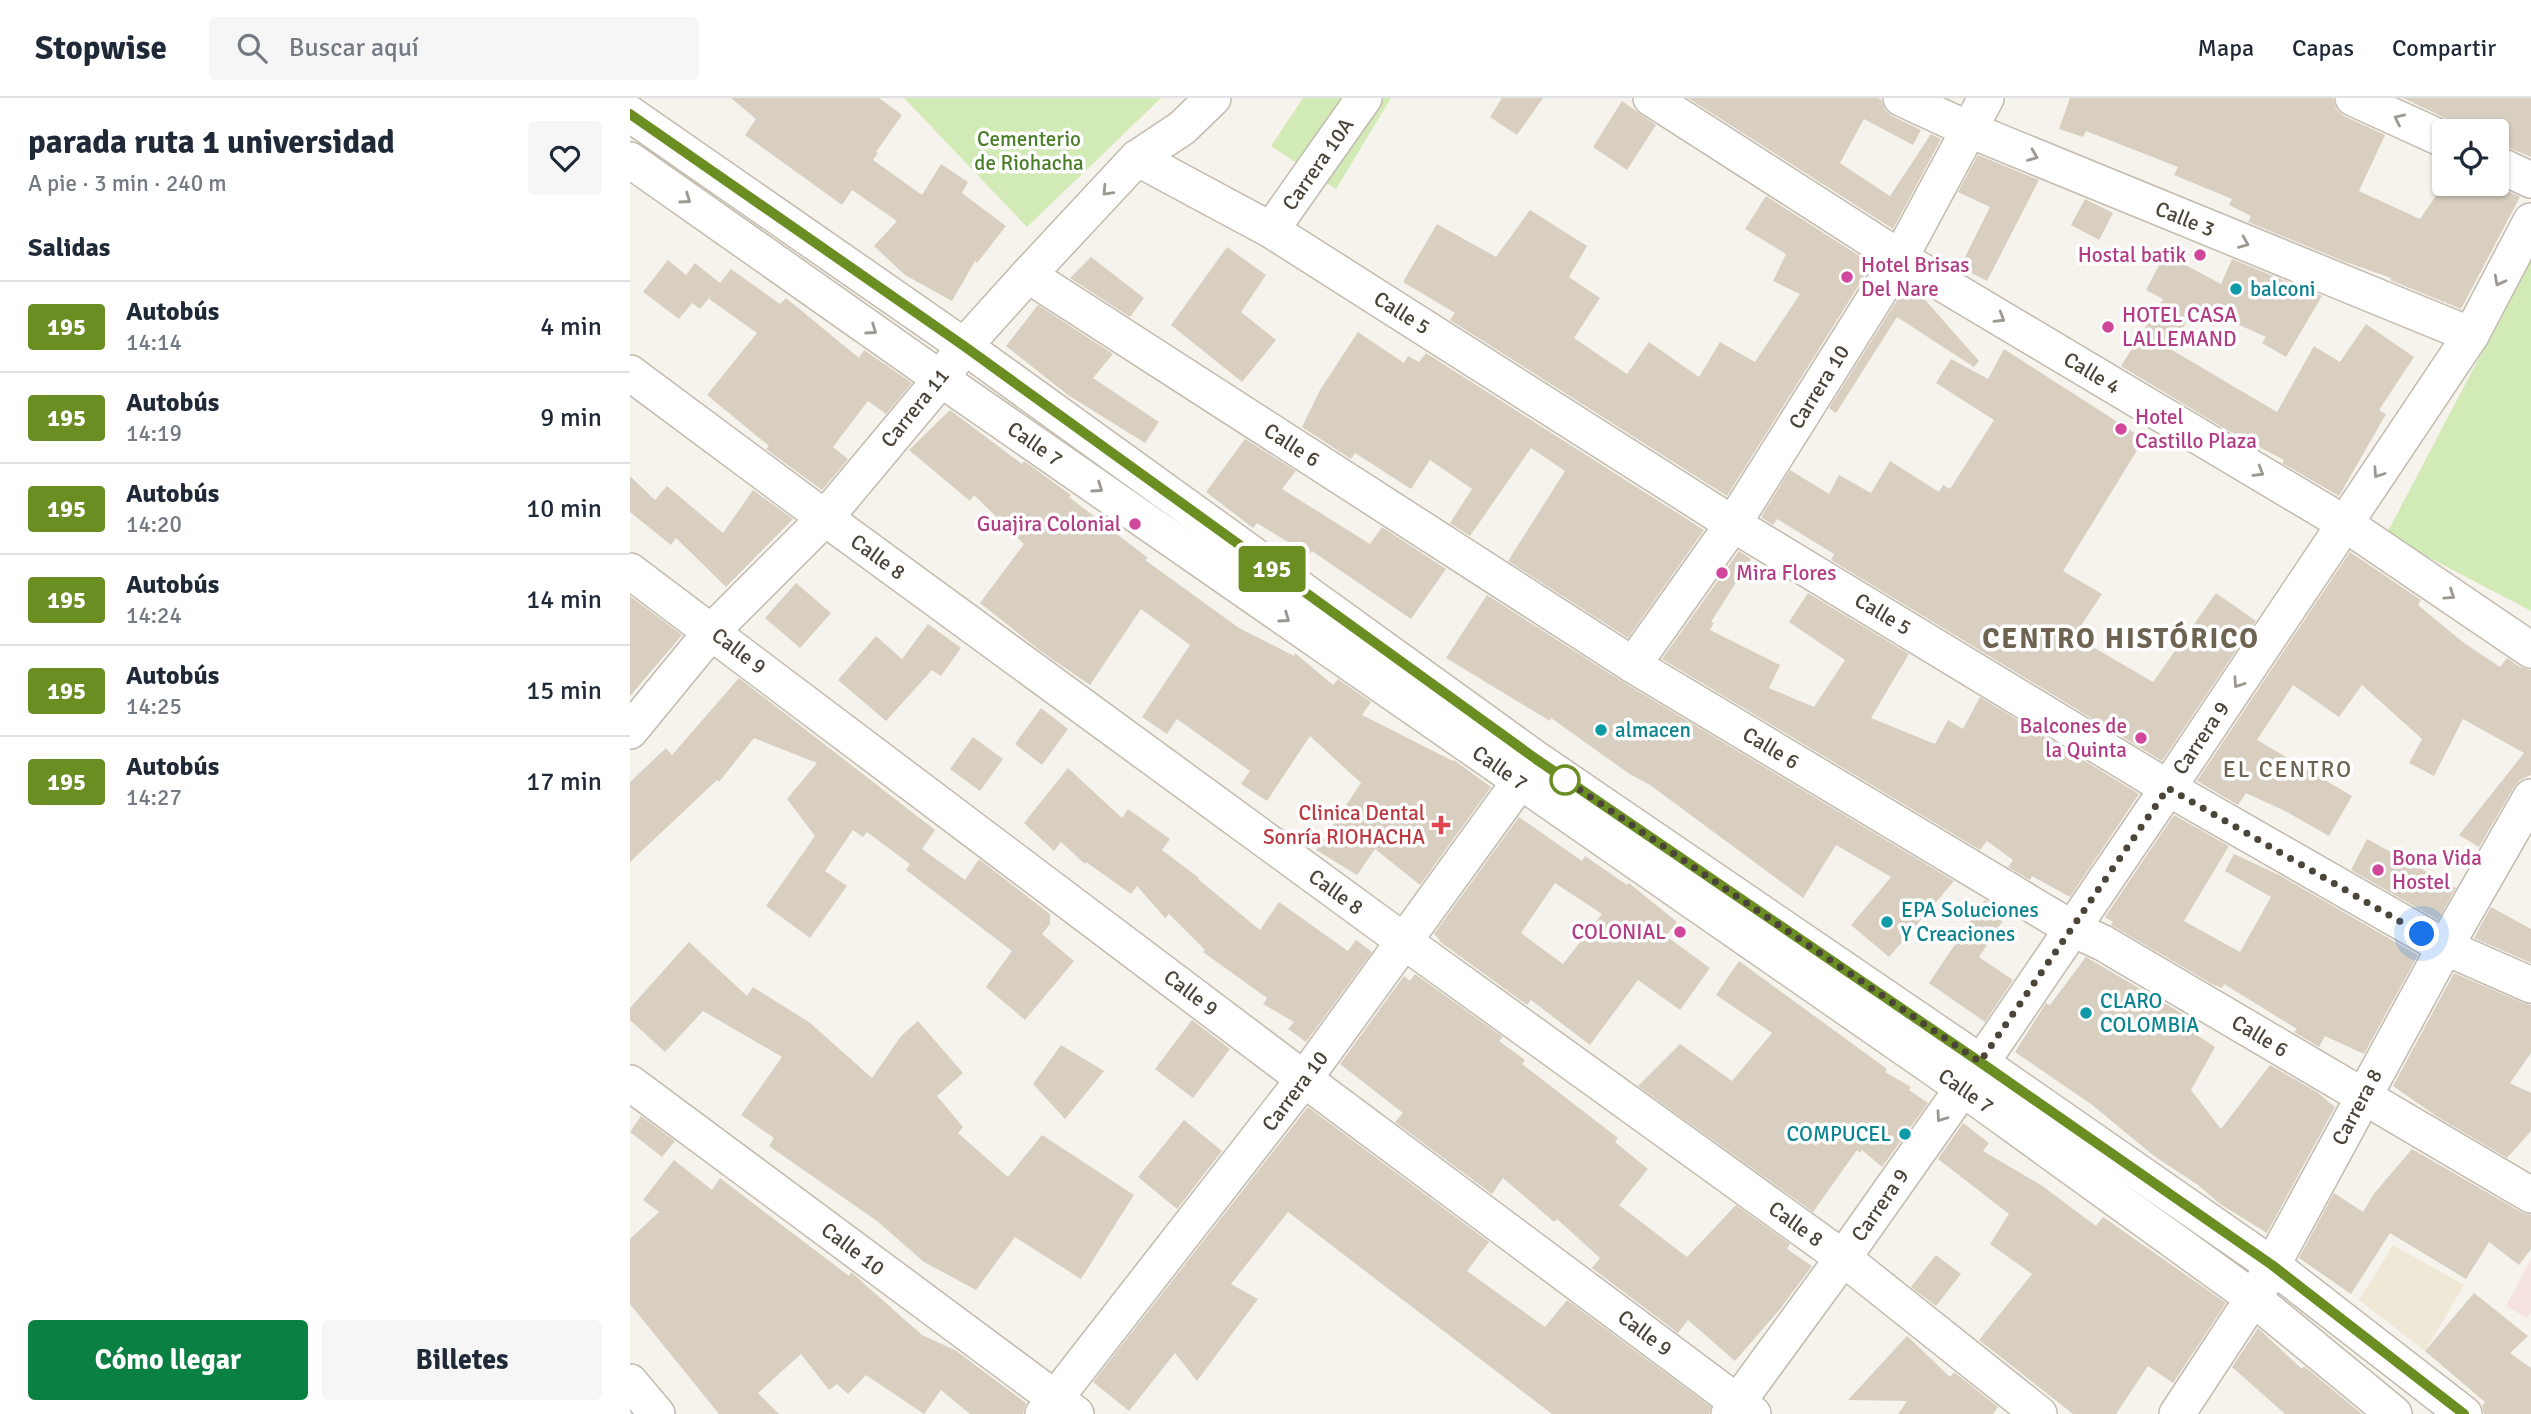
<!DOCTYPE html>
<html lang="es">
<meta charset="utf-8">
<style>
:root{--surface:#fff;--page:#f6f6f7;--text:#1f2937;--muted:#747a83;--line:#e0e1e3;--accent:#0b8043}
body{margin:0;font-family:Signika,sans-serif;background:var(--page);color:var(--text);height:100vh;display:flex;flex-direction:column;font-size:26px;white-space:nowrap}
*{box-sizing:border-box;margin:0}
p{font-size:23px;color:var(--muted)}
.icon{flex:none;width:38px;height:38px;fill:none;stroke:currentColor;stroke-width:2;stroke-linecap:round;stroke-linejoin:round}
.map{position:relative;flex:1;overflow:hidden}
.side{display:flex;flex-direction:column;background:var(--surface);width:630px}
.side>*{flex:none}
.badge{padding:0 14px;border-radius:5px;font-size:24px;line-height:46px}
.buttons{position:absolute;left:1802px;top:21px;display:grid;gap:14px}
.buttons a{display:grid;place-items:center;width:77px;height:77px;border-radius:7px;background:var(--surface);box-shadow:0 2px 5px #0004;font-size:35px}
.you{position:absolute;width:35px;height:35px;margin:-18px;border:5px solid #fff;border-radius:50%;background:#1a73e8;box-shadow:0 0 0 10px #1a73e833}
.map>.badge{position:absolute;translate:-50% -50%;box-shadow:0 0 0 4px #fff}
h2{padding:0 28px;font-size:26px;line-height:63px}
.round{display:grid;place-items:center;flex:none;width:74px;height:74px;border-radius:7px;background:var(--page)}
.summary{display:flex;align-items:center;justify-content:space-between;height:119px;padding:0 28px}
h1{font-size:33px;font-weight:800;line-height:52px}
.cta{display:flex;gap:14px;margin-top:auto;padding:14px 28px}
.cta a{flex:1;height:80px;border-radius:7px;background:var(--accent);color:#fff;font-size:28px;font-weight:800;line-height:80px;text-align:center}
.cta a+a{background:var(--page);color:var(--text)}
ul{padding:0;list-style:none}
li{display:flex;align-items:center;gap:21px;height:91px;padding:0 28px;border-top:2px solid var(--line)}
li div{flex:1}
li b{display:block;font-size:26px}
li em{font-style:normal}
li .badge{min-width:77px;font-weight:700;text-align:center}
header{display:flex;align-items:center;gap:42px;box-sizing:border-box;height:98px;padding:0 35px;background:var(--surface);border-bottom:2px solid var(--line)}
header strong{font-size:33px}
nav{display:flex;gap:38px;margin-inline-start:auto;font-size:24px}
.search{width:490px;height:63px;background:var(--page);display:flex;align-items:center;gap:18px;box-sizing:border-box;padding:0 24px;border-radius:7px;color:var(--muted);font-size:26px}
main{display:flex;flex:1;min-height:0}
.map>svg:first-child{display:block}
.education{fill:#efe8d6}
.medical{fill:#f6e3e0}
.green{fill:#d2eab5}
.building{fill:#d8cfc1;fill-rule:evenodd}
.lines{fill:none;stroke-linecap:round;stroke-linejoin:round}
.minor-casing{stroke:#c2bbae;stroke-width:38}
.minor{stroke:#fff;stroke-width:35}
.oneway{stroke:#9c9892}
.line-casing{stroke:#fff;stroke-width:16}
.line{stroke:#6b8e23;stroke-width:10}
.walk{stroke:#4b4439;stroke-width:7;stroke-dasharray:0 12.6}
.hotel-dot{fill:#d1479c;stroke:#fff;stroke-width:2.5}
.culture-dot{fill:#0f9aa8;stroke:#fff;stroke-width:2.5}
.stop-dot{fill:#fff;stroke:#6b8e23;stroke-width:3.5}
.health-dot{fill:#e0444e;stroke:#fff;stroke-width:2.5}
.labels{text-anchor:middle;stroke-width:7;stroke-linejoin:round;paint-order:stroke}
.park-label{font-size:21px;fill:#4a7f2a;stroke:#fff}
.street-label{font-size:21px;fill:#4b4439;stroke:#fff}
.hotel-label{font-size:21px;fill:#b23c85;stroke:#fff;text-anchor:start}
.culture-label{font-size:21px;fill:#0d838f;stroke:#fff;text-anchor:start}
.health-label{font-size:21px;fill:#be3a42;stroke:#fff;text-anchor:end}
.neighbourhood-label{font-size:23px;letter-spacing:2px;fill:#6e6250;stroke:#fff}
.district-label{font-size:28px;font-weight:bold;letter-spacing:2px;fill:#6e6250;stroke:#fff}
</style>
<header>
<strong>Stopwise</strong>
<div class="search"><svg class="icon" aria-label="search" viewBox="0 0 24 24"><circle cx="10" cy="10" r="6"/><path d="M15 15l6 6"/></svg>Buscar aquí</div>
<nav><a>Mapa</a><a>Capas</a><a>Compartir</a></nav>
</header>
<main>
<section class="side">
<div class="summary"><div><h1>parada ruta 1 universidad</h1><p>A pie · 3 min · 240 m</p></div><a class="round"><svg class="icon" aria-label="heart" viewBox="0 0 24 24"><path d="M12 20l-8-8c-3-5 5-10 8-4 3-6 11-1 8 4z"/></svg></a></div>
<h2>Salidas</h2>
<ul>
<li><span class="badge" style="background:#6b8e23;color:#fff">195</span><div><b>Autobús</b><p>14:14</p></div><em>4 min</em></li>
<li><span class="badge" style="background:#6b8e23;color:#fff">195</span><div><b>Autobús</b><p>14:19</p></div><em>9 min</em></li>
<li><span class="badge" style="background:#6b8e23;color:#fff">195</span><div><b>Autobús</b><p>14:20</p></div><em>10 min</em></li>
<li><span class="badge" style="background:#6b8e23;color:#fff">195</span><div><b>Autobús</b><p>14:24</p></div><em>14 min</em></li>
<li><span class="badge" style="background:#6b8e23;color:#fff">195</span><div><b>Autobús</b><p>14:25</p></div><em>15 min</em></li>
<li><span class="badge" style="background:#6b8e23;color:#fff">195</span><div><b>Autobús</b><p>14:27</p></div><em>17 min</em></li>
</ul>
<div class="cta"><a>Cómo llegar</a><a>Billetes</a></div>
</section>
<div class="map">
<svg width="1901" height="1316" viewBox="0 0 1901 1316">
<rect width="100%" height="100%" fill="#f6f3ec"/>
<polygon class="education" points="1763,1147 1834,1187 1795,1253 1729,1202"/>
<polygon class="medical" points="1901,1161 1901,1214 1897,1220 1876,1208"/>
<g class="green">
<polygon points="274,0 531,0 397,129"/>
<polygon points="673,0 761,0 706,91 641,48"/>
<polygon points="1901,161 1901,513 1756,437"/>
</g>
<g class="building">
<polygon points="101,0 249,0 272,17 246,54 248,55 243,62 292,97 311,66 338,84 332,95 376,128 347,165 345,163 322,203 275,177 244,148 267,123 222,92 212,107 115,37 126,21"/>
<polygon points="872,0 913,0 887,37 860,19"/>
<polygon points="1058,0 1248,0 1251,2 1255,12 1262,18 1291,32 1283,47 1234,21 1210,65 1260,98 1301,36 1311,41 1263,131"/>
<polygon points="1440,0 1703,0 1706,11 1714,18 1755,37 1729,93 1790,121 1814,86 1862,86 1890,99 1831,211 1760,182 1761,180 1713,163 1618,124 1621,118 1599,107 1602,101 1544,77 1548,69 1456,33 1453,39 1429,31"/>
<polygon points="1773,0 1901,0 1901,59 1867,45 1867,33 1842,33"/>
<polygon points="992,3 1026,27 997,72 963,49"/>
<polygon points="1348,57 1409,82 1357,183 1330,169 1360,109 1328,94"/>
<polygon points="1136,98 1242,166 1097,398 820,222 825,215 773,184 807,126 866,159 900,112 957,148 939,179 970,200 944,240 997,276 1019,244 1069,279 1090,244 1125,264 1170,196 1143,183 1156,156 1115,131"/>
<polygon points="1455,101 1483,115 1469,142 1441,127"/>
<polygon points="597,149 636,177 611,214 646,242 612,284 541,227"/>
<polygon points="1535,156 1591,186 1602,161 1692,198 1656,259 1632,245 1636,239 1565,207 1542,252 1647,314 1684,248 1710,264 1736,226 1784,259 1749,312 1756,316 1709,398 1652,365 1654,362 1595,331 1491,268 1533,201 1516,192"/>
<polygon points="461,159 514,200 500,219 440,180"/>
<polygon points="38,162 56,177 65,165 90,185 101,171 150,206 156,200 229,260 234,252 282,285 256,316 238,303 203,349 218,361 192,392 136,351 139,348 77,297 127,235 79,201 82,196 70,211 62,205 49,221 13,194"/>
<polygon points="1276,188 1289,195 1349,263 1344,269 1267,219 1206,315 1199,310"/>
<polygon points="408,207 483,256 463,280 529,324 515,345 438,297 376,248"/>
<polygon points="728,234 774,265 778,258 789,264 796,255 1074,432 998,540 878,463 935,373 901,350 840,438 820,425 842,391 800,362 781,391 725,355 721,361 672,329 690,292"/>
<polygon points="1374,251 1514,341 1433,473 1472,496 1444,538 1523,584 1586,495 1626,523 1532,663 1201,462 1204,456 1147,421 1143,427 1131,419 1160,372 1199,396 1209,377 1241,395 1260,363 1309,394 1313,387 1320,391 1364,322 1306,285 1321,261 1358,281"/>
<polygon points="320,312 392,366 394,363 441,397 439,399 518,460 515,462 609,530 664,558 665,555 703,587 708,581 741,604 732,617 823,663 824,662 861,689 790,787 745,751 727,777 686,752 731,685 680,638 637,703 611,686 620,673 547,621 537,636 512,619 560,547 511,511 460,587 412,554 350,505 394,446 344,397 340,403 279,352"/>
<polygon points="615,341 666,373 652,391 740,446 752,429 816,471 781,521 682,453 679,457 627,425 623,430 576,394"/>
<polygon points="0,378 25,402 37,388 93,435 123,392 163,421 96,489 46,440 41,447 0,414"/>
<polygon points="1109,453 1121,461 1081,524 1084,525 1080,532 1150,567 1139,590 1184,609 1215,562 1159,524 1178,495 1279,556 1241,620 1305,646 1318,622 1333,631 1350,599 1509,696 1440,799 1402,778 1400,782 1378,769 1383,762 1357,743 1350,752 1032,561"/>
<polygon points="1720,454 1791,502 1788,507 1834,545 1870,569 1877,560 1890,569 1901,572 1901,677 1890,682 1884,689 1849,749 1829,737 1894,655 1833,621 1804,678 1779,665 1792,641 1732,587 1709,619 1663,587 1627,642 1722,698 1699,738 1655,713 1616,695 1608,707 1567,683"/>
<polygon points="166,485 201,515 170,550 135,520"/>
<polygon points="857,497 993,584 1324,783 1259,859 1221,827 1261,779 1206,747 1173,800 1020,687 998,675 921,620 920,623 816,560"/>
<polygon points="0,498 52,537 0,598"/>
<polygon points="298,526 331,550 311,578 302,572 256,623 208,582 246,538 272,561"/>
<polygon points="109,580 305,732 292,751 335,782 349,761 420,816 420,826 412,836 444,863 395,922 356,889 382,853 276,772 280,766 237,734 233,739 223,732 195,773 217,788 180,840 136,808 185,738 157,701 187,665 124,640 89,684 87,682 0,764 0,684 36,650 42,657"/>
<polygon points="411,610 438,631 412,667 385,646"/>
<polygon points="343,639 373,661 350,693 320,671"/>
<polygon points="438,670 492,720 498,711 540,741 532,752 569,780 568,781 630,832 649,804 718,853 726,842 742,854 676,944 658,931 664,924 633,906 637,900 573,854 575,852 539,816 535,820 507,788 501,796 456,764 455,766 431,744 424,753 394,725"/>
<polygon points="1544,717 1599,748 1554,823 1610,854 1641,799 1595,773 1604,756 1651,778 1788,857 1734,956 1695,938 1689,949 1664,934 1667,931 1594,886 1592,890 1582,886 1481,827 1483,824 1475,819"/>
<path d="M 889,719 L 952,763 L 955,758 L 997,787 L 999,785 L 1047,824 L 1036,838 L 1080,870 L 1050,912 L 1008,882 L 960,947 L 901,902 L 897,907 L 809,843 L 810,842 L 804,836 ZM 925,785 L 972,816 L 933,866 L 891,835 Z"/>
<polygon points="1737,741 1826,790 1808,822 1721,772"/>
<polygon points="1355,802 1378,815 1349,859 1383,882 1355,924 1299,885"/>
<polygon points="1861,809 1901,831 1901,865 1844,840"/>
<polygon points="59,844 117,898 123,889 179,924 242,980 271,938 288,923 333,975 307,998 333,1029 328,1035 378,1079 412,1037 504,1097 451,1181 385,1139 346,1192 294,1164 247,1123 139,1048 144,1040 111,1017 152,959 73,913 35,954 0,922 0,910"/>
<polygon points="1456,859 1558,919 1552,927 1585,949 1561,992 1591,1031 1640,967 1687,994 1705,1009 1637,1135 1590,1106 1568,1087 1524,1058 1461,1006 1385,954 1416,905 1420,907"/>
<polygon points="1109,863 1257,971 1255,974 1281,989 1279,992 1298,1005 1252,1069 1232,1052 1230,1055 1227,1052 1183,1114 1008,988 1050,946 1102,983 1142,935 1086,897"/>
<polygon points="1824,875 1893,905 1901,907 1901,955 1880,985 1901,995 1901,1033 1877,1060 1806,1018 1763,988"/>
<polygon points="785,876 873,939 869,943 895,962 892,966 988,1040 985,1044 1018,1071 989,1107 1057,1159 1106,1107 1160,1146 1157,1151 1182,1168 1150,1211 1105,1263 1058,1222 1048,1235 962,1170 970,1160 927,1121 924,1124 873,1080 862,1096 765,1024 773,1015 710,966 774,878 780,883"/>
<polygon points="562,922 600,951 563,1000 525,971"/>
<polygon points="431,947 474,973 435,1021 403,986"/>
<polygon points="678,1009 859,1144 837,1173 915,1229 937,1202 1081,1309 1079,1316 922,1316 658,1114 601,1186 628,1201 567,1283 545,1255 499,1313 463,1284"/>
<polygon points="11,1018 45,1043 32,1059 0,1034"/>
<polygon points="554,1022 592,1053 547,1111 508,1079"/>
<polygon points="1333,1025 1359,1045 1353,1053 1411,1087 1466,1128 1473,1119 1596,1205 1543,1285 1518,1268 1486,1316 1443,1316 1349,1242 1402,1176 1360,1146 1379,1116 1308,1061"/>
<polygon points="1782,1051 1891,1114 1901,1117 1901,1151 1889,1167 1859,1144 1836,1181 1760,1135 1721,1196 1669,1160 1704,1095 1733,1114 1743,1097"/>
<polygon points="44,1062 82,1092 90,1080 219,1178 221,1174 292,1237 325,1252 396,1305 393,1316 340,1316 311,1292 294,1316 236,1277 218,1296 207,1286 199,1292 171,1256 128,1295 149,1316 89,1316 0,1206 0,1141 29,1114 13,1102"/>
<polygon points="1306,1157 1331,1176 1306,1208 1281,1189"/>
<polygon points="1844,1195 1898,1238 1880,1255 1901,1270 1901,1316 1854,1316 1852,1308 1855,1304 1795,1253"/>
<polygon points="1628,1230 1672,1271 1674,1268 1732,1316 1655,1316 1602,1269"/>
<polygon points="1277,1238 1320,1279 1324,1274 1368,1309 1363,1316 1268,1316 1277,1303 1218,1302"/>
</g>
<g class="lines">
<defs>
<g id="minor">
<polyline points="1021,0 1278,165 1714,425 1901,552"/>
<polyline points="1271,0 1340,32 1841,237"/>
<polyline points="1723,0 1815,42"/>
<polyline points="0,16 334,248 906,661 1350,964 1642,1167 1834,1316"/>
<polyline points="507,60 641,132 1103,426 1538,690 1815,849 1901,887"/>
<polyline points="0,62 311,281 1331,989 1623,1200 1764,1316"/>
<polyline points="1867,66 1901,82"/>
<polyline points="641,132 734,0"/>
<polyline points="398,177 1003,567 1441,830 1473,845 1901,1097"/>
<polyline points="0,275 195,420 775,844 1213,1160 1409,1316"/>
<polyline points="0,473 674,981 1123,1316"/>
<polyline points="1003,567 1103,426 1270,160 1356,0"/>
<polyline points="0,633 82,533 195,420 311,281 334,248 398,177 507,60 552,30 583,0"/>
<polyline points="0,985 446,1316"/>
<polyline points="0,1284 27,1316"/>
<polyline points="413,1316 674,981 904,664"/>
<polyline points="1099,1316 1213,1160 1366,943 1538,690 1841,237 1901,123"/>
<polyline points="1547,1316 1631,1188 1815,849 1901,699"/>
</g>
</defs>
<use href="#minor" class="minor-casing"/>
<use href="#minor" class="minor"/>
</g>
<defs><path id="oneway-chevron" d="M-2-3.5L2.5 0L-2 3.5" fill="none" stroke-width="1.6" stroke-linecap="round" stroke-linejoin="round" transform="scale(1.75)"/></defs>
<g class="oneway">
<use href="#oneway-chevron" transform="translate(1769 21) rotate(-155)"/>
<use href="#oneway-chevron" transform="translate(1403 58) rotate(22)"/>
<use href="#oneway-chevron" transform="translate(477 93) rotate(133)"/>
<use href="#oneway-chevron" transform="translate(56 101) rotate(35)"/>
<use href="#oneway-chevron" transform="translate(1614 145) rotate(22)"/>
<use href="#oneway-chevron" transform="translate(1869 183) rotate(118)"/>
<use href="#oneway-chevron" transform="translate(1370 220) rotate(31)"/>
<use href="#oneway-chevron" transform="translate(242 232) rotate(35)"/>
<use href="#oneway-chevron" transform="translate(1629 374) rotate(31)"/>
<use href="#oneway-chevron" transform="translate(1748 375) rotate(124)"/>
<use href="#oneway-chevron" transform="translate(468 390) rotate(35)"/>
<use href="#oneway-chevron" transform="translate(1820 497) rotate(34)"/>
<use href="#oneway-chevron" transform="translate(655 520) rotate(35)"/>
<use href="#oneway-chevron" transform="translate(1608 585) rotate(124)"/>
<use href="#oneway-chevron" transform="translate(1311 1019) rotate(125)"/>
</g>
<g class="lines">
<defs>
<polyline id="line" points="0,16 334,248 906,661 1350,964 1642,1167 1834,1316"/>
</defs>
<use href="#line" class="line-casing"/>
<use href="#line" class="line"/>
<polyline class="walk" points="935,682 927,676 1350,964 1538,690 1792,836"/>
</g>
<g class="hotel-dot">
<circle cx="1570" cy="157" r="7"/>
<circle cx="1217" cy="179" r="7"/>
<circle cx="1478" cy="229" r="7"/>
<circle cx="1491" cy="331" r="7"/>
<circle cx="505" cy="426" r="7"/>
<circle cx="1092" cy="475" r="7"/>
<circle cx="1511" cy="640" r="7"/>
<circle cx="1748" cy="772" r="7"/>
<circle cx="1050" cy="834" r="7"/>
</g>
<g class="culture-dot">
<circle cx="1606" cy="191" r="7"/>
<circle cx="971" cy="632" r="7"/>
<circle cx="1257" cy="824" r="7"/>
<circle cx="1456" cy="915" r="7"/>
<circle cx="1275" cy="1036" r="7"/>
</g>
<circle class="stop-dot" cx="935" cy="682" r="14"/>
<path class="health-dot" d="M807.5 716.5h7v7h7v7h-7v7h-7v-7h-7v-7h7z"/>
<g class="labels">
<g class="park-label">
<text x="399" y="48">Cementerio<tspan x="399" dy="24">de Riohacha</tspan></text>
</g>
<g class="street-label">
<text transform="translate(688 66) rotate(-55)" y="7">Carrera 10A</text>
<text transform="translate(1555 121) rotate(22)" y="7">Calle 3</text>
<text transform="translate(772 215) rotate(32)" y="7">Calle 5</text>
<text transform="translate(1462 275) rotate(31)" y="7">Calle 4</text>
<text transform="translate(1189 289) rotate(-58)" y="7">Carrera 10</text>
<text transform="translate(285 310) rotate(-51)" y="7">Carrera 11</text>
<text transform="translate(405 346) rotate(35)" y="7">Calle 7</text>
<text transform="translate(662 347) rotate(33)" y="7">Calle 6</text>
<text transform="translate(248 459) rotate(36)" y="7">Calle 8</text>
<text transform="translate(1253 516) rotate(31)" y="7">Calle 5</text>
<text transform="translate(109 553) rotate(37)" y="7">Calle 9</text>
<text transform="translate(1571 640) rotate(-56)" y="7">Carrera 9</text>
<text transform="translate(1141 650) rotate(31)" y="7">Calle 6</text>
<text transform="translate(870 670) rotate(35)" y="7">Calle 7</text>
<text transform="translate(706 794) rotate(36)" y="7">Calle 8</text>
<text transform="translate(561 895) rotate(37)" y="7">Calle 9</text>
<text transform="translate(1630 938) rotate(31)" y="7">Calle 6</text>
<text transform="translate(665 993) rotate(-53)" y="7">Carrera 10</text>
<text transform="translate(1336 993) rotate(35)" y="7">Calle 7</text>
<text transform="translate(1727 1009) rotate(-62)" y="7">Carrera 8</text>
<text transform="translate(1250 1107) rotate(-55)" y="7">Carrera 9</text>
<text transform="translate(1166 1126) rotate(36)" y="7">Calle 8</text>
<text transform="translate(223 1151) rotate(37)" y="7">Calle 10</text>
<text transform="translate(1015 1235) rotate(37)" y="7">Calle 9</text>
</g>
<g class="hotel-label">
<text x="1556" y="164" text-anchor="end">Hostal batik</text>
<text x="1231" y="174">Hotel Brisas<tspan x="1231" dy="24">Del Nare</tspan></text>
<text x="1492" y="224">HOTEL CASA<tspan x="1492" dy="24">LALLEMAND</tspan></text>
<text x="1505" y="326">Hotel<tspan x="1505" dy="24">Castillo Plaza</tspan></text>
<text x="491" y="433" text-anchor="end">Guajira Colonial</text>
<text x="1106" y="482">Mira Flores</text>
<text x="1497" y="635" text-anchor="end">Balcones de<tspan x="1497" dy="24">la Quinta</tspan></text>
<text x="1762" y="767">Bona Vida<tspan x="1762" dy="24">Hostel</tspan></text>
<text x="1036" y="841" text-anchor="end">COLONIAL</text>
</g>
<g class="culture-label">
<text x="1620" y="198">balconi</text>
<text x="985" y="639">almacen</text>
<text x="1271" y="819">EPA Soluciones<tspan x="1271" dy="24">Y Creaciones</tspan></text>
<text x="1470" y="910">CLARO<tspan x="1470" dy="24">COLOMBIA</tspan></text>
<text x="1261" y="1043" text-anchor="end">COMPUCEL</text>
</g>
<g class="health-label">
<text x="795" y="722">Clinica Dental<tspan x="795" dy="24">Sonría RIOHACHA</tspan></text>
</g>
<g class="neighbourhood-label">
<text x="1658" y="679">EL CENTRO</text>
</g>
<g class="district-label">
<text x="1491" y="550">CENTRO HISTÓRICO</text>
</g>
</g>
</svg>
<div class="buttons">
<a><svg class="icon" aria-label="locate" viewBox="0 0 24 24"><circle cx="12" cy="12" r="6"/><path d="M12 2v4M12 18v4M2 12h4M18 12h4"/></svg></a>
</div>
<div class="you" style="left:1792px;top:836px"></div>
<b class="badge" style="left:642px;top:471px;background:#6b8e23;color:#fff">195</b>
</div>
</main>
